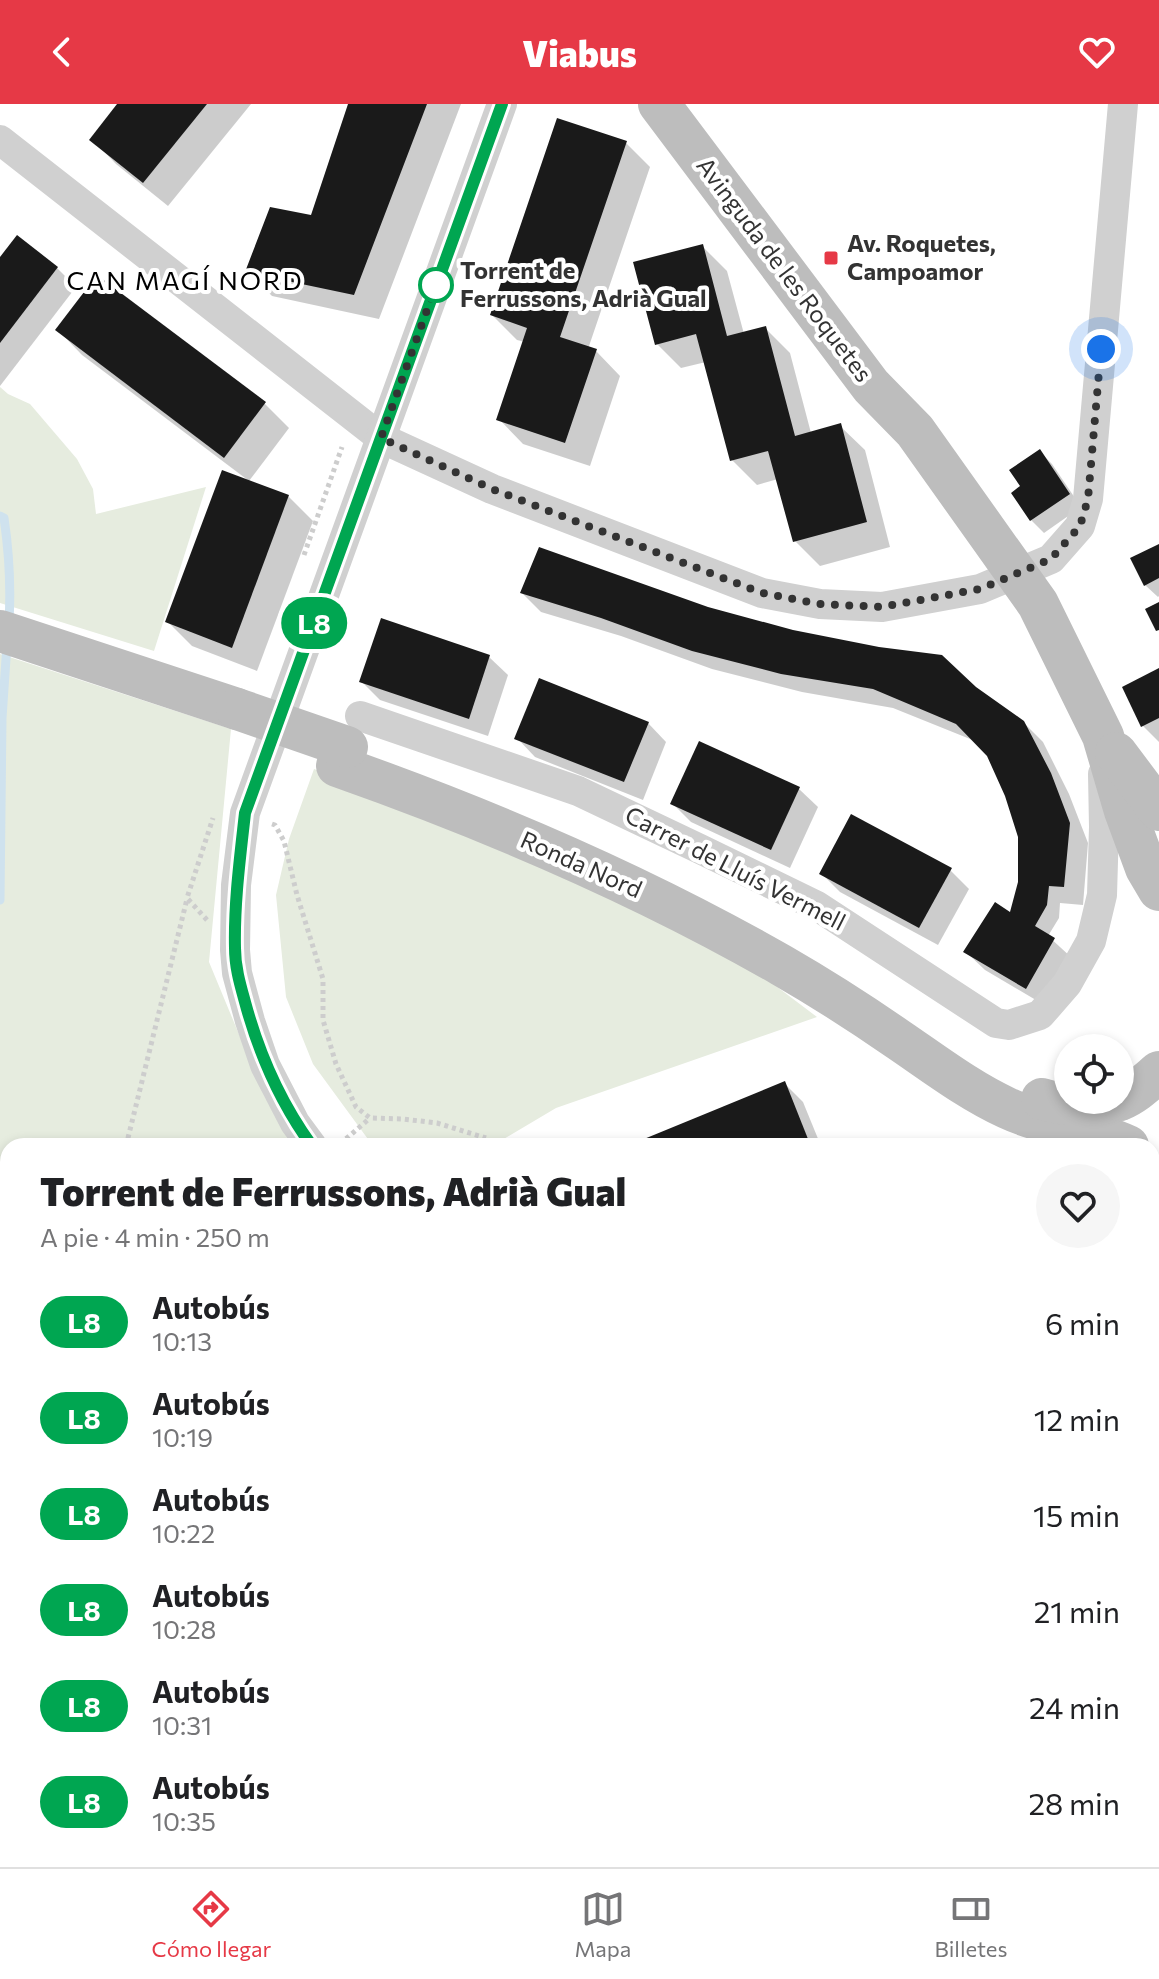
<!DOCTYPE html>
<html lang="es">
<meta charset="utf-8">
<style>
:root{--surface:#fff;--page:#f6f6f6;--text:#202124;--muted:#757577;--line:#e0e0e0;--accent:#e63946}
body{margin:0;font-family:Commissioner,sans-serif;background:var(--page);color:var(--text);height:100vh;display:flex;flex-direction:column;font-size:30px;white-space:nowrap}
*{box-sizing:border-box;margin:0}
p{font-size:26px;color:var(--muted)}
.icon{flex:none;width:44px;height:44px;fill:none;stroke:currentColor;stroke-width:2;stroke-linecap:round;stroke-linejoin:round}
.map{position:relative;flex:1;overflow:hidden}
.sheet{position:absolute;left:0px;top:1034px;width:1160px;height:730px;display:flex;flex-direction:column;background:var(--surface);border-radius:24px 24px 0 0;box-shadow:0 4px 12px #0003}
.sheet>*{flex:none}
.badge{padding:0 16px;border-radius:26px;font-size:28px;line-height:52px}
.controls{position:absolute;left:1054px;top:930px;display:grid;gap:16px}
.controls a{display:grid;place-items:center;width:80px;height:80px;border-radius:50%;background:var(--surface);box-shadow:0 4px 12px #0003;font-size:40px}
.you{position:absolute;width:40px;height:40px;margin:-20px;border:6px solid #fff;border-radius:50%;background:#1a73e8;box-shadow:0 0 0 12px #1a73e833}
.map>.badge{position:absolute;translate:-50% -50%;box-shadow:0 0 0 4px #fff}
.round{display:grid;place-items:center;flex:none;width:84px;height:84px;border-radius:42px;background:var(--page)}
.overview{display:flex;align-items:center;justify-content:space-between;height:136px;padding:0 40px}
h1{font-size:38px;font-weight:800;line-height:60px}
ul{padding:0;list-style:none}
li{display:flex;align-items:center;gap:24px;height:96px;padding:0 40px}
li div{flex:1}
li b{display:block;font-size:30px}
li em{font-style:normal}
li .badge{min-width:88px;font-weight:700;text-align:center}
header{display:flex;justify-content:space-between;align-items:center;height:104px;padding:0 40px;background:var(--accent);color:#fff;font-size:36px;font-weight:800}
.menu{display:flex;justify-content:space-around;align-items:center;height:112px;border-top:2px solid var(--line);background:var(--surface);font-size:22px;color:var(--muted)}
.menu a{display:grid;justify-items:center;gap:4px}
.menu .on{color:var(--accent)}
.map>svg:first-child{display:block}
.green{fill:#e6ecdf}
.shadow{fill:#0003}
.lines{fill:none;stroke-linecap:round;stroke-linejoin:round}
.stream{stroke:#cfe2ee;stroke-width:9}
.building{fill:#1a1a1a}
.path{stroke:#cdcdcd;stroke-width:5;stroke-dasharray:4 4;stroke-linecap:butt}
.street{stroke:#d0d0d0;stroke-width:30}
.secondary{stroke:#bdbdbd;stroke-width:42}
.secondary-bridge{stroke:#bdbdbd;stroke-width:42}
.line-casing{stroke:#fff;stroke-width:18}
.line{stroke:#00a651;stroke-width:12}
.walk{stroke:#333;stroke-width:8;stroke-dasharray:0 14.4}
.poi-dot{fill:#e63946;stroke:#fff;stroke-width:3}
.stop-dot{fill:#fff;stroke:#00a651;stroke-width:4}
.labels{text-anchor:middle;stroke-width:8;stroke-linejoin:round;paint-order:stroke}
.poi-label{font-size:24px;font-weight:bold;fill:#333;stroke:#fff;text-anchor:start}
.street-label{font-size:24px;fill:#333;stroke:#fff}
.stop-label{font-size:24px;font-weight:bold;fill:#333;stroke:#fff;text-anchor:start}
.neighbourhood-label{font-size:26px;letter-spacing:2px;fill:#000;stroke:#fff}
</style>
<header><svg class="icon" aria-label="back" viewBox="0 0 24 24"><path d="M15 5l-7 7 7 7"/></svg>Viabus<svg class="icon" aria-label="heart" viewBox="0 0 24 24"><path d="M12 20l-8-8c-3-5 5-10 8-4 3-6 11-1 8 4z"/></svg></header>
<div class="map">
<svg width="1159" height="1763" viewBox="0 0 1159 1763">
<rect width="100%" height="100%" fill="#fff"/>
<g class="green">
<polygon points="0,283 8,290 30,300 77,355 93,385 96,410 206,383 154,547 0,499"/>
<polygon points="0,550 231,625 209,858 265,993 295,1042 8,1042 8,1378 0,1370"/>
<polygon points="314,665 398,696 740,855 817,913 556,1004 492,1042 373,1042 313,960 286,893 276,791 289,735"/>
<polygon points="1159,1350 1159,1670 1152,1676 1152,1356"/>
<polygon points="358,1756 517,1756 513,1763 366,1763"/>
<polygon points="536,1756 773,1756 771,1763 533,1763"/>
</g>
<g class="shadow">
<polygon points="119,0 251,0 168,102 116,60 92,35"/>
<polygon points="350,0 461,0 379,215 272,192 247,167 312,113"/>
<polygon points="626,39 650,63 588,245 596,247 620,272 590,362 523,340 499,315 525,238 517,236 492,211"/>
<polygon points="702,142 727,167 744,230 765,224 790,249 811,329 840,322 865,346 890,443 820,462 795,437 778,375 757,381 732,356 706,258 681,264 657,240"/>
<polygon points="0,156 57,164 76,183 0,282"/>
<polygon points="58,226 265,300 289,324 249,377 82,251"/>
<polygon points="1040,348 1052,360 1081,403 1044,429 1031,416 1023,383"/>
<polygon points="288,392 313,417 257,567 192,542 168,518"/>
<polygon points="1159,442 1159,492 1158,493 1145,481"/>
<polygon points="522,489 707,505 975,585 1023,618 1043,638 1069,690 1088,739 1083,801 1060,799 1059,814 1048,832 1072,854 1046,902 985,866 966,848 1012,810 1019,780 1020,732 1007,691 989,651 975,637 893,604 802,588 712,565 621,532 541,508"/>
<polygon points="489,553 508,571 488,632 380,596 362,578"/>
<polygon points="1159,566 1159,638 1143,622"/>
<polygon points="648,619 666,638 643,696 535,653 517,634"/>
<polygon points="799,685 818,703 790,764 691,718 672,699"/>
<polygon points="950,766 969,785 938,841 840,788 821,769"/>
<polygon points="784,979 803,998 821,1042 649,1042"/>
<polygon points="0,1556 8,1563 8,1690 0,1698"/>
<polygon points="775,1756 837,1756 860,1763 773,1763"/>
</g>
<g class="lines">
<g class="stream">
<path d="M 0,412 L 4,414 C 9,448 11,483 9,517"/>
<polyline points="0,796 2,614 7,540"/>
<polyline points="0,1126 8,1143"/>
</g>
</g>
<g class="building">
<polygon points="117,0 207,0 143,79 89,36"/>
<polygon points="348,0 427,0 354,191 245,168 270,103 311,111"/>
<polygon points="557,14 627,37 560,233 597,245 565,339 496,316 527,224 490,211"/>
<polygon points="17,131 58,163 0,239 0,153"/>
<polygon points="703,140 727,232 766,222 795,332 841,319 867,418 793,438 768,347 730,357 696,230 655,241 633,158"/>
<polygon points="97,171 266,298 224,354 55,226"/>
<polygon points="1040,345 1070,390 1030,417 1011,389 1020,382 1009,366"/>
<polygon points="222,366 289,391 232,544 165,518"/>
<polygon points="1159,440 1159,474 1144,482 1130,454"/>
<polygon points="539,443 708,503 793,526 879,543 942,551 976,583 1024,617 1051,669 1070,719 1064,783 1049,782 1047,801 1035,822 1055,834 1026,885 963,848 995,798 1010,808 1018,778 1018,733 1005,692 987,652 956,620 873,585 781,570 692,547 601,514 520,489"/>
<polygon points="1159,498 1159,526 1156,527 1145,505"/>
<polygon points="381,514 490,551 469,615 359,578"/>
<polygon points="1159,564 1159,614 1141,623 1122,583"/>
<polygon points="539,574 649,618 624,678 514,635"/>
<polygon points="699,637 800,683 771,746 670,700"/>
<polygon points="851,710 952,764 919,824 819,770"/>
<polygon points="785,977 808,1035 790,1042 647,1042 644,1035"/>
<polygon points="0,1553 8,1561 8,1650 2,1645 0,1647"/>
<polygon points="125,1756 225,1756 233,1763 133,1763"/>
<polygon points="773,1756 844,1756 865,1762 771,1763"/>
<polygon points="942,1756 973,1756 978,1763 947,1763"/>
</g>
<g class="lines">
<g class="path">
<polyline points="304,451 342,343"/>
<polyline points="272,720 275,721 284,737 297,791 323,875 323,916 336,960 356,1003 370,1014 403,1015 437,1019 486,1034"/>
<polyline points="207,816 187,794 213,714"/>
<polyline points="340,1040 370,1014"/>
<polyline points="126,1042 187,795"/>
<polyline points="0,1342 8,1332"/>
<polyline points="0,1403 8,1408"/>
<polyline points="392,1756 399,1763"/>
<polyline points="604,1756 606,1763"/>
<polyline points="471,1763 476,1756"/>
</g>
<g class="street">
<polyline points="0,36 381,334 492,385 762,489 820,500 882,503 980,485 1051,455 1080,422 1088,395 1123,0"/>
<polyline points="360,612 578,687 700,745 817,802 996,919 1009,921 1040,911 1067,880 1091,837 1102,791 1104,723 1103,670"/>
<polyline points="312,1042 295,1019 265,961 250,917 237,869 235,846 236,781 245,709 502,0"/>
<polyline points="1152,1246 1159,1242"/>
<polyline points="0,1472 8,1480"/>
<polyline points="306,1756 314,1763"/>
<polyline points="533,1763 536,1756"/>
</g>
<g class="secondary">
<polyline points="659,0 871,282 915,327 1038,500 1103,632 1125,707 1146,764 1159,786"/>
<polyline points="0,527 237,605"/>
<polyline points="1116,649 1159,706"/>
<path d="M 337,662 C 490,716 640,780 781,861 C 821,884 860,909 899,936 C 933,959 968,986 1007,1004 C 1045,1022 1089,1024 1128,1042"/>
<path d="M 1042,995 C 1068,1003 1093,1003 1119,996"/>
<path d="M 1120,996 C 1135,990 1147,978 1159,968"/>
</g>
<polyline class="secondary-bridge" points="237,605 347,643"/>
</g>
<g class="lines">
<defs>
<path id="line" d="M 312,1042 C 280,998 259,950 245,898 C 240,880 235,863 235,844 C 234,799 240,754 245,709 L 502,0"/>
</defs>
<use href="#line" class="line-casing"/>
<use href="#line" class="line"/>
<polyline class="walk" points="436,181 381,334 492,385 762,489 820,500 882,503 980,485 1051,455 1080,422 1088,395 1101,245"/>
</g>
<rect class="poi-dot" x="823" y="146" width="16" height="16" rx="4"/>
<circle class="stop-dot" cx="436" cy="181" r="16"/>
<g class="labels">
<g class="poi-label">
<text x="847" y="148">Av. Roquetes,<tspan x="847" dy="28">Campoamor</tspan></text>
</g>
<g class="street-label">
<text transform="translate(784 166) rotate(53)" y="8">Avinguda de les Roquetes</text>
<text transform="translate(581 761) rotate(24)" y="8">Ronda Nord</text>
<text transform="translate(735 765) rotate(27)" y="8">Carrer de Lluís Vermell</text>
</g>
<g class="stop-label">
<text x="460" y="175">Torrent de<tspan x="460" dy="28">Ferrussons, Adrià Gual</tspan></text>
</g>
<g class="neighbourhood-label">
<text x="185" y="186">CAN MAGÍ NORD</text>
</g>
</g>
</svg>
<div class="controls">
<a><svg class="icon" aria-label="locate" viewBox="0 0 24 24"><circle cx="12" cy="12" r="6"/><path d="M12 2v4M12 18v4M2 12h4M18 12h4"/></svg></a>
</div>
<div class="you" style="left:1101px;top:245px"></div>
<b class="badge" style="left:314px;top:519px;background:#00a651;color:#fff">L8</b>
<section class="sheet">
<div class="overview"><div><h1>Torrent de Ferrussons, Adrià Gual</h1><p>A pie · 4 min · 250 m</p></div><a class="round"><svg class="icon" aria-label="heart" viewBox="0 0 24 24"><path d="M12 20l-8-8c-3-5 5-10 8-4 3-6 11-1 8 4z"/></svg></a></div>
<ul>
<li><span class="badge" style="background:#00a651;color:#fff">L8</span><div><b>Autobús</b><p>10:13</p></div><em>6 min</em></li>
<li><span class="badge" style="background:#00a651;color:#fff">L8</span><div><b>Autobús</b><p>10:19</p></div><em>12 min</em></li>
<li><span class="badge" style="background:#00a651;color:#fff">L8</span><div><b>Autobús</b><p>10:22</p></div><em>15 min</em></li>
<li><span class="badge" style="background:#00a651;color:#fff">L8</span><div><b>Autobús</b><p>10:28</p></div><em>21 min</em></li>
<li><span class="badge" style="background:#00a651;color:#fff">L8</span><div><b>Autobús</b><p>10:31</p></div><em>24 min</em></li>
<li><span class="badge" style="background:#00a651;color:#fff">L8</span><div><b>Autobús</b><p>10:35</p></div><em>28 min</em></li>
</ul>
</section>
</div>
<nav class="menu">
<a class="on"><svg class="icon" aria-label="directions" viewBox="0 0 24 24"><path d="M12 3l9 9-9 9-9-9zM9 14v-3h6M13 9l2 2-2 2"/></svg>Cómo llegar</a>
<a><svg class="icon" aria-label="map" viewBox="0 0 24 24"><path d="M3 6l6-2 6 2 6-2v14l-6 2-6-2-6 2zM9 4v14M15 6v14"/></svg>Mapa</a>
<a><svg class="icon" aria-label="tickets" viewBox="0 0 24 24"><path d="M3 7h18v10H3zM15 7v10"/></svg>Billetes</a>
</nav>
